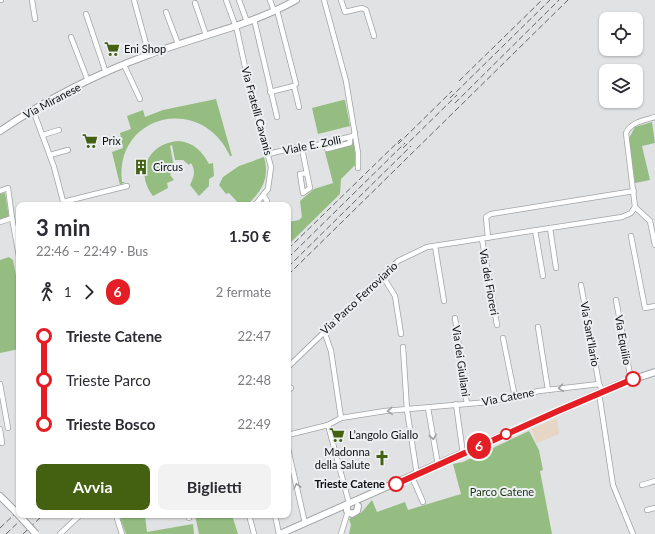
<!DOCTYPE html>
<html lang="it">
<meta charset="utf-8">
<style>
:root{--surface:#fff;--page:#f2f2f3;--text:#2b2b33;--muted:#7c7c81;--accent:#446011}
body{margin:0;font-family:Lato,sans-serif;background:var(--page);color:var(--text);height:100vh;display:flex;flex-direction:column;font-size:15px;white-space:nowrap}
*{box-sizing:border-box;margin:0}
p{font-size:13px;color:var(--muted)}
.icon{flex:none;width:22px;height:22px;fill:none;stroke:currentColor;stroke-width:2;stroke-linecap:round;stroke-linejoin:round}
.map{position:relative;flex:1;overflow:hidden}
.drawer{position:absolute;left:16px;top:202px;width:275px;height:316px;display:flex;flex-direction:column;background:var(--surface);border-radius:8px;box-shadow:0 1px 3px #0004}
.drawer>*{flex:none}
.badge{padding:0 8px;border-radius:13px;font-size:14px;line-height:26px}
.fabs{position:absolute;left:599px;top:12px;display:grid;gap:8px}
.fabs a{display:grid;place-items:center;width:44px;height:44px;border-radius:8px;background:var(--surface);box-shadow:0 1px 3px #0004;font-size:20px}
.map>.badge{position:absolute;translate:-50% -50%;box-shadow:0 0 0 2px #fff}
.legs{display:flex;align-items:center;gap:6px;height:44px;padding:0 20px;font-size:13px}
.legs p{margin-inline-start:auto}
.head{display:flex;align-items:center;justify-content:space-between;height:68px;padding:0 20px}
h1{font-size:22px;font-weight:700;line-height:30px}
.cta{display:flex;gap:8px;margin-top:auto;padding:8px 20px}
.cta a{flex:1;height:46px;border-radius:8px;background:var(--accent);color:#fff;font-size:16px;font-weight:700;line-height:46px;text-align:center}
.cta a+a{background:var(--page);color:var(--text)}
ul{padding:0 20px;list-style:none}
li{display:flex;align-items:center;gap:14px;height:44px;font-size:15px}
li i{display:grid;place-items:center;width:6px;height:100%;margin:0 5px;background:currentColor}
li i::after{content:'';width:10px;height:10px;margin:-5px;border:3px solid;border-radius:50%;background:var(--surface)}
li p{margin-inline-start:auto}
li:first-child i{background:linear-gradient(#0000 50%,currentColor 0)}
li:last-child i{background:linear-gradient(currentColor 50%,#0000 0)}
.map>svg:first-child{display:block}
.commercial{fill:#e7d5c5}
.green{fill:#95bd82}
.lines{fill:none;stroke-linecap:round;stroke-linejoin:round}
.street-casing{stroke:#a2a4a6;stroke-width:6}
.secondary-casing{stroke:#a2a4a6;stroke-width:8}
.street{stroke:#fff;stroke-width:4.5}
.secondary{stroke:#fff;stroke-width:6}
.rail{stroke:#636465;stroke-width:1;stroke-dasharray:6 3;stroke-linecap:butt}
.secondary-bridge-casing{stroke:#a2a4a6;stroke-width:8;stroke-linecap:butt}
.secondary-bridge{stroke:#fff;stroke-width:6}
.oneway{stroke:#9f9f9f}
.line-1-casing{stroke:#fff;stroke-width:9}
.line-1{stroke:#e31e24;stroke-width:6}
.stop-1-dot{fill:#fff;stroke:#e31e24;stroke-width:2}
.labels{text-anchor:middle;stroke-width:4;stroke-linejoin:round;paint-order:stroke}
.poi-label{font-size:11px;fill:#0f0f10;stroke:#edf0f2;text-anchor:start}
.street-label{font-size:11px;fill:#0f0f10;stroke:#edf0f2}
.stop-label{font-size:11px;font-weight:bold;fill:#0f0f10;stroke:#edf0f2;text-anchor:end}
.park-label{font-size:11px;fill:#1c3110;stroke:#edf0f2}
</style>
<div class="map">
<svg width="655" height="534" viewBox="0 0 655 534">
<rect width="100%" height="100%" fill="#e0e2e4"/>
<polygon class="commercial" points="557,418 559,434 537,443 531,429"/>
<g class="green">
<path d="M 216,99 L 232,156 L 230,156 C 201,93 114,115 122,182 L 125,182 L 120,185 L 112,152 L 123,148 L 120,133 L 131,129 L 127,116 L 143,110 L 145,117 L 163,110 Z"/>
<polygon points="343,100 345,100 350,126 318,134 312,108"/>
<polygon points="652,122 655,143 642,146 650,180 635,183 628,140 635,127"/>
<polygon points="354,138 358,166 354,166 341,179 340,194 288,245 288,222 299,220 302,217 300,201 314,189 333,183 325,152 351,145 352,139"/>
<path d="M 178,141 C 193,142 202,151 209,164 L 213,163 L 214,176 L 209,179 L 209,186 L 199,196 L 190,185 C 194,177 196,171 191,163 L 189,165 L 183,160 L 175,160 L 172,145 L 170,146 L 174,167 L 170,175 L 174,180 L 167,183 L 168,188 L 153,196 C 134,172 149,143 178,141 Z"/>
<path d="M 264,157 C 270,178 262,191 247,205 L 240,205 L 229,193 L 226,194 L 219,185 L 223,177 L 239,166 Z"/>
<polygon points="5,193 9,217 0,220 0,194"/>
<polygon points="9,257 13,260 19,291 19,349 0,353 0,260"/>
<polygon points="529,431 539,450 543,470 540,471 552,534 349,534 351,525 349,519 361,513 372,500 377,512 405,502 408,510 461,494 453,464 463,462"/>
<polygon points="119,515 145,515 147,532 193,524 194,534 126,534"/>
<polygon points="195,515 232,515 238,534 199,534"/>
</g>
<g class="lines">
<defs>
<g id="street">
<polyline points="0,0 1,0"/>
<polyline points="32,0 35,19"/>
<polyline points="134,0 149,55"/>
<polyline points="226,0 237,30 249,85 271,167 268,189 255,205"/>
<polyline points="239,0 247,22"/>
<polyline points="270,0 274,11"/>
<polyline points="324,0 346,81 358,153 358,168"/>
<polyline points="341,0 345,12 362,8 366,10 374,36"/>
<polyline points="195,3 206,35"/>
<polyline points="277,10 296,84"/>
<polyline points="166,12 178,44"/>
<polyline points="86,14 106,73"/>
<polyline points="254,19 277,117"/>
<polyline points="71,37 88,81"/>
<polyline points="124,65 140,99"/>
<polyline points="270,92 294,86 299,107"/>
<polyline points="33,110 54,167 64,205"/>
<polyline points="43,135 59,130"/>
<polyline points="326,142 325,144 327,149 350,143 350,138 347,138"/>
<polyline points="302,149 310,188 303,193 300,174 307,173"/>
<polyline points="268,154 298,147 302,149 353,136 355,133"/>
<polyline points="50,155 68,150"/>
<polyline points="0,191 8,188 12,218 0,222"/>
<polyline points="264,196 267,201 265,205"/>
<polyline points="63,202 127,186"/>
<polyline points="635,207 650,221 655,245"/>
<polyline points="12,218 19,256"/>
<polyline points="550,228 556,268"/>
<polyline points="535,230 543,276"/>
<polyline points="631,236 645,308 655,306"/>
<polyline points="488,238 486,217 491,214 634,191"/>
<polyline points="482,239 497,325"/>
<polyline points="435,246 444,301"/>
<polyline points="382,275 395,296 401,334"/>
<polyline points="581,285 599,384 603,392"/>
<polyline points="616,300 631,380"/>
<polyline points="455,318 467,404"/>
<polyline points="538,327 548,390"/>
<polyline points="324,331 331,351 341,418"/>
<polyline points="503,338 515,397"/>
<polyline points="403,347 407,410 417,475"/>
<path d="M 288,367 L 398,261 L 427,247 L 622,217 L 631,213 L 635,207 L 626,133 C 631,122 645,120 655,117"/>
<polyline points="0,384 8,428"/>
<polyline points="288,391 291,388"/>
<polyline points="599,393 613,485 633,534"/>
<polyline points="456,404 463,454"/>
<polyline points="428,408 438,465"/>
<polyline points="328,425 349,503"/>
<polyline points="0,429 2,443"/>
<polyline points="288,435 328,425 341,418 385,411 489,402 539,391 599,384"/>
<polyline points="288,449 305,523"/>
<polyline points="412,477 423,502"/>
<polyline points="642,485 655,481"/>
<polyline points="647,510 655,508"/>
<polyline points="116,515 122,534"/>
<polyline points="188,515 189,518"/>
<polyline points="249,515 254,534"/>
<polyline points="275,515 279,534"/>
<polyline points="60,534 80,515"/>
<polyline points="341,534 348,511"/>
</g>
<g id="secondary">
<path d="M 0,131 C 46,100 96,74 148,55 C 197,36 250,26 296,0"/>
<polyline points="0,496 15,511"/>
<polyline points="347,506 347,511 352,514 357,511 358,506"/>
<polyline points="280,534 619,384 655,372"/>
</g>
</defs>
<use href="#street" class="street-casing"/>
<use href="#secondary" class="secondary-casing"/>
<use href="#street" class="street"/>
<use href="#secondary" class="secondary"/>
<g class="rail">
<polyline points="459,81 542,0"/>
<polyline points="450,98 550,0"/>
<polyline points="455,103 559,0"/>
<polyline points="398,144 452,91"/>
<polyline points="403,148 457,95"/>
<polyline points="288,249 401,139"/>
<polyline points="288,258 405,143"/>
<polyline points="288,267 411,146"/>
<polyline points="288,275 568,0"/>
<polyline points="0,528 19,510"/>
<polyline points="6,534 26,515"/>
<polyline points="23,534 43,515"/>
</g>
<defs>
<polyline id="secondary-bridge" points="15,511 36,534"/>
</defs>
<use href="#secondary-bridge" class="secondary-bridge-casing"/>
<use href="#secondary-bridge" class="secondary-bridge"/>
</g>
<defs><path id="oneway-chevron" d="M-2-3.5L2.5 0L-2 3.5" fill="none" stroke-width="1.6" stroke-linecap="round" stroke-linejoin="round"/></defs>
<g class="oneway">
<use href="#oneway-chevron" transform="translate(561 388) rotate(172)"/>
<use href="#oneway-chevron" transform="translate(390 411) rotate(176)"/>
<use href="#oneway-chevron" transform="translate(433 437) rotate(80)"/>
<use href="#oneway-chevron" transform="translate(297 486) rotate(-104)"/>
</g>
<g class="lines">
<defs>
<polyline id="line-1" points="396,484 558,411 633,379"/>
</defs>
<use href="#line-1" class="line-1-casing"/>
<use href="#line-1" class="line-1"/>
</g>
<defs>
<symbol id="supermarket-bare" viewBox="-9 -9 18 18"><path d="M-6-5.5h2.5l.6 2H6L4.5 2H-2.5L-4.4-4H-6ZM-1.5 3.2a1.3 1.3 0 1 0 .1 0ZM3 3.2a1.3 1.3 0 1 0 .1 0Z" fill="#446011" stroke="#edf0f2" stroke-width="2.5" paint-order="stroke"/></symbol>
<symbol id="building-bare" viewBox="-9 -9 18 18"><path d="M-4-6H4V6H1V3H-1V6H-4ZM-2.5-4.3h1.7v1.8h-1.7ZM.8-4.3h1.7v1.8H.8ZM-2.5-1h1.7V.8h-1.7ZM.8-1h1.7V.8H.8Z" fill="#446011" stroke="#edf0f2" stroke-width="2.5" paint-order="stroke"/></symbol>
<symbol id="church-bare" viewBox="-9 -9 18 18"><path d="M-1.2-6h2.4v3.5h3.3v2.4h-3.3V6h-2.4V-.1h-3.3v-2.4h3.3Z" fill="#446011" stroke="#edf0f2" stroke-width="2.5" paint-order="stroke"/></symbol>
</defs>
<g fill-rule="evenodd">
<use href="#supermarket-bare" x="101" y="38" width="22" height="22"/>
<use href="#supermarket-bare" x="79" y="130" width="22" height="22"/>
<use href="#building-bare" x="130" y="156" width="22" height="22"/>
<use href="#supermarket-bare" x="326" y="424" width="22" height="22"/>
<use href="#church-bare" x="371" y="447" width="22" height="22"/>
</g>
<g class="stop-1-dot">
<circle cx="633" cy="379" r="7"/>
<circle cx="506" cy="434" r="5"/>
<circle cx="396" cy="484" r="7"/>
</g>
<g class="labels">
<g class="poi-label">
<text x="124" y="53">Eni Shop</text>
<text x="102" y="145">Prix</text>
<text x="153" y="171">Circus</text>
<text x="349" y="439">L’angolo Giallo</text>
<text x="370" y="456" text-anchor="end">Madonna<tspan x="370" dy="13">della Salute</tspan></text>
</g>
<g class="street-label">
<text transform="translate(52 101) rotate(-28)" y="4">Via Miranese</text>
<text transform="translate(257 111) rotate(75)" y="4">Via Fratelli Cavanis</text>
<text transform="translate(312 145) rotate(-11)" y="4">Viale E. Zolli</text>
<text transform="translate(489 282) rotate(80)" y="4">Via dei Fioreri</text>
<text transform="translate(359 298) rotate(-43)" y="4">Via Parco Ferroviario</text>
<text transform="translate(590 334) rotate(80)" y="4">Via Sant'Ilario</text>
<text transform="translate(623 340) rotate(80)" y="4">Via Equilio</text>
<text transform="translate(461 361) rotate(82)" y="4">Via dei Giuliani</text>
<text transform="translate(508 397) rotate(-11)" y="4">Via Catene</text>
</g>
<g class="stop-label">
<text x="385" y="488">Trieste Catene</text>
</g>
<g class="park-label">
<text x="502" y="496">Parco Catene</text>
</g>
</g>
</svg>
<div class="fabs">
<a><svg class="icon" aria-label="locate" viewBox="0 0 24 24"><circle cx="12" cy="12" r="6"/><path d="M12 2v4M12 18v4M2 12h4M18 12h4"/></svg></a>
<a><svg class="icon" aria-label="layers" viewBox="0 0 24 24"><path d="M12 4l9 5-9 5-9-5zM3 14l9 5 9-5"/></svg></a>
</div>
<b class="badge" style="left:479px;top:446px;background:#e31e24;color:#fff">6</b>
<section class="drawer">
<div class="head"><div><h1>3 min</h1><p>22:46 – 22:49 · Bus</p></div><b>1.50 €</b></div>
<div class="legs"><svg class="icon" aria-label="walk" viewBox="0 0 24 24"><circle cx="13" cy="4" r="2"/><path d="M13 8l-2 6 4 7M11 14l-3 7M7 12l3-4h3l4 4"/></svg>1<svg class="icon" aria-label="forward" viewBox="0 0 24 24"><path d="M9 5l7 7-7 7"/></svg><b class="badge" style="background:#e31e24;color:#fff">6</b><p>2 fermate</p></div>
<ul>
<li><i style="color:#e31e24"></i><b>Trieste Catene</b><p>22:47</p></li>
<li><i style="color:#e31e24"></i><span>Trieste Parco</span><p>22:48</p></li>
<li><i style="color:#e31e24"></i><b>Trieste Bosco</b><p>22:49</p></li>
</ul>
<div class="cta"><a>Avvia</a><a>Biglietti</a></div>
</section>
</div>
